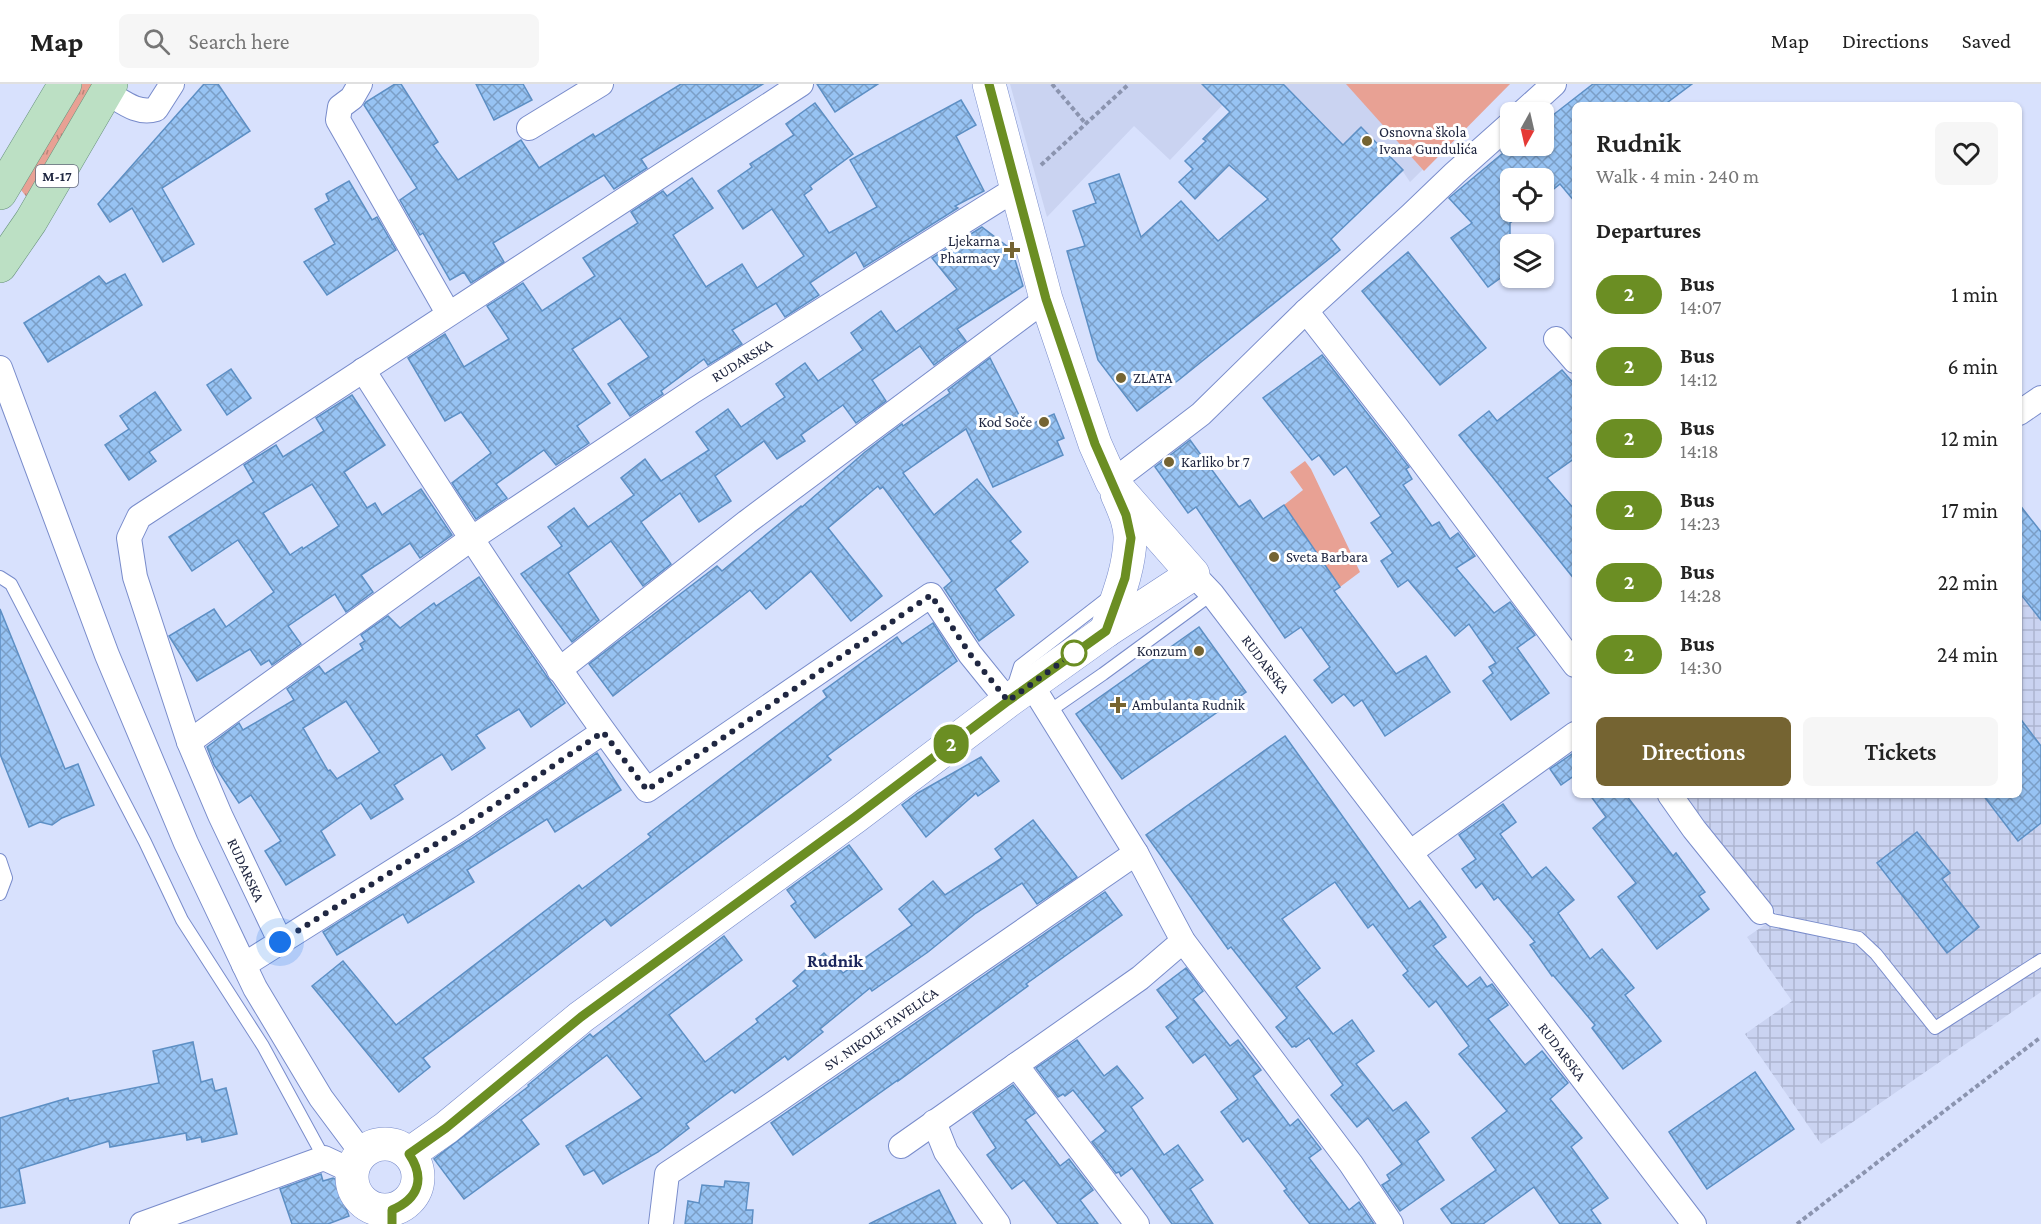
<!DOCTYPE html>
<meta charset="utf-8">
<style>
:root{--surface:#fff;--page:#f6f6f6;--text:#222;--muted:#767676;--line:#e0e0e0;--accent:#756432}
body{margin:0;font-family:"Crimson Pro",serif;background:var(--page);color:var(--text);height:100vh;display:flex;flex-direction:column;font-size:22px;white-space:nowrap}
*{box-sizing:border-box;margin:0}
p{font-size:20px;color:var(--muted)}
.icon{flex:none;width:33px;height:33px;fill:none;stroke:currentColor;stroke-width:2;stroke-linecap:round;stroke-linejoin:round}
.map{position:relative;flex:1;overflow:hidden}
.panel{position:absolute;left:1572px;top:18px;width:450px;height:696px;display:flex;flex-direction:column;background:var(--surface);border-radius:9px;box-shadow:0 2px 4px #0004}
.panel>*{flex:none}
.badge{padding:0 12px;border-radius:20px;font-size:21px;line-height:39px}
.needle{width:39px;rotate:188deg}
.fabs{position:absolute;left:1500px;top:18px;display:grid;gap:12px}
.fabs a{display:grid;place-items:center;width:54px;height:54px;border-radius:9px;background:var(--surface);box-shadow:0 2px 4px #0004;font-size:30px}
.you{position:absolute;width:30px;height:30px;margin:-15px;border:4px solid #fff;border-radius:50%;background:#1a73e8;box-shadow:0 0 0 9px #1a73e833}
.map>.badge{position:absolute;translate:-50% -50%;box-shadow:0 0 0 3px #fff}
h2{padding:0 24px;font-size:22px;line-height:54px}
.round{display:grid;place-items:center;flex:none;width:63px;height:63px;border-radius:9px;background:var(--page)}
.overview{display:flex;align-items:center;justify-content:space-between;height:102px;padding:0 24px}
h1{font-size:28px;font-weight:600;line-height:45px}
.button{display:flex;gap:12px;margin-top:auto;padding:12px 24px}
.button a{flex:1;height:69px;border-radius:9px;background:var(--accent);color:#fff;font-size:24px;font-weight:600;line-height:69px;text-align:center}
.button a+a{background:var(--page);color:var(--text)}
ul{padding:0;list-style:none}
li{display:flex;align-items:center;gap:18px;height:72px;padding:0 24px}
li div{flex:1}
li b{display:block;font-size:22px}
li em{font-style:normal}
li .badge{min-width:66px;font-weight:700;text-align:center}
header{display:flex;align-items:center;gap:36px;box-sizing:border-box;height:84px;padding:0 30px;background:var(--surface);border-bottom:2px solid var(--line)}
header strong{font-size:28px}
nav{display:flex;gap:33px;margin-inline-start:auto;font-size:21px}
.search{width:420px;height:54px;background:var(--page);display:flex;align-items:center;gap:15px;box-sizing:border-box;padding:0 21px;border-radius:9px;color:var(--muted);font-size:22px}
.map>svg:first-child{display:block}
.built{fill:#cad3f1}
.industrial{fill:url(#industrial-grid)}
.grass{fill:url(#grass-tufts)}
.garden{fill:#e8a194}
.building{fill:url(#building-cross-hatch);stroke:#5d8fc4;stroke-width:1.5;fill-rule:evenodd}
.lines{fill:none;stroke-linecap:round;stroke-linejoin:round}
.lane-casing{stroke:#798ccb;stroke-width:14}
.street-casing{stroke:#798ccb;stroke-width:26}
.secondary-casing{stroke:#798ccb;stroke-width:34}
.primary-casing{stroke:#69927d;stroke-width:34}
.path{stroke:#8b94af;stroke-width:4;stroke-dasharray:4.5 3;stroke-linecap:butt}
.lane{stroke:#fff;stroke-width:12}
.street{stroke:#fff;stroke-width:24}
.secondary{stroke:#fff;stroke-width:33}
.primary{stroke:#bce0c4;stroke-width:33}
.line-casing{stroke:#fff;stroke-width:14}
.line{stroke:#6b8e23;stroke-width:9}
.walk{stroke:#202741;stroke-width:6;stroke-dasharray:0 10.8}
.poi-dot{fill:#756432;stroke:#fff;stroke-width:2}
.stop-dot{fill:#fff;stroke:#6b8e23;stroke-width:3}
.labels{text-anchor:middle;stroke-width:6;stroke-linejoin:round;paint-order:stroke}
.shield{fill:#fff;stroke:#63687a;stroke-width:1.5}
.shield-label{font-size:14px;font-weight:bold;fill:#202741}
.poi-label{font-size:15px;fill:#202741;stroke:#fff;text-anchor:start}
.street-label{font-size:15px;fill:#202741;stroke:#fff}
.quarter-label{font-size:18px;font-weight:bold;fill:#1a255b;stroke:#fff}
</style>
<header>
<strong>Map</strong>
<div class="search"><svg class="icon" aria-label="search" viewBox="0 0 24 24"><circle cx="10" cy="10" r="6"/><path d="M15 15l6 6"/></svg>Search here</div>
<nav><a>Map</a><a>Directions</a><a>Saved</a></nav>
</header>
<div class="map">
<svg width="2041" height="1140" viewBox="0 0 2041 1140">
<defs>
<pattern id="industrial-grid" width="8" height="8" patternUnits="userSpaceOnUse" patternTransform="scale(1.5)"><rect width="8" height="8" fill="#cad3f1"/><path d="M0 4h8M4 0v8" fill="none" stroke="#adb5d0"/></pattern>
<pattern id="grass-tufts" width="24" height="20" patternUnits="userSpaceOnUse" patternTransform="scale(1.5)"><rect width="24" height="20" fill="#e8a194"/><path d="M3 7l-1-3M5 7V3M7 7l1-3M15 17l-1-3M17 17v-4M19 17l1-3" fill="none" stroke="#bc837a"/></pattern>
<pattern id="building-cross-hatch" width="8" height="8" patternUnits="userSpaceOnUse" patternTransform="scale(1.5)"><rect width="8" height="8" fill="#97c3f3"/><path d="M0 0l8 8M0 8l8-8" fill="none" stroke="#7b9ec6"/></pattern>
</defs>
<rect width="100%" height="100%" fill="#d8e1fd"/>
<polygon class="built" points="1010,0 1510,0 1410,98 1402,86 1355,132 1233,10 1170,76 1134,42 1047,133"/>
<polygon class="industrial" points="2019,420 2041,448 2041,908 1821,1060 1745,950 1792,917 1747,853 1778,832 1684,711 2019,711"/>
<polygon class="grass" points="78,0 94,0 29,116 17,101"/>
<g class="garden">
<polygon points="1346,0 1510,0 1424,87"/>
<polygon points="1305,377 1311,385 1360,488 1340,503 1284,421 1303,406 1290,388"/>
</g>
<g class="building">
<polygon points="204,0 218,0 250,47 162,104 194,160 163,178 132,124 110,138 98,120"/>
<polygon points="395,0 401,0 438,58 433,61 458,96 521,56 539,84 593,50 595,53 681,0 763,0 641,75 647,84 614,105 604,91 493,159 504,178 471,199 464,188 450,196 423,149 420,151 400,116 417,104 364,21 366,18"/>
<polygon points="476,0 523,0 532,16 494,36"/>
<polygon points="817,0 878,0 835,28"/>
<polygon points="1202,0 1283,0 1343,61 1361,43 1403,86 1331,155 1340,166 1180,295 1137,327 1098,276 1067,167 1085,162 1073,127 1096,119 1089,100 1119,90 1141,153 1181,117 1218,157 1268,115 1229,81 1195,115 1179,98 1193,85 1185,77 1206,57 1203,55 1230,28"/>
<polygon points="1593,0 1692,0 1664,21 1575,21 1575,118 1560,100 1544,113 1544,94 1510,94 1510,128 1525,128 1510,139 1510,187 1488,203 1451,154 1472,139 1449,114 1503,69 1501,67 1510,59 1510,62 1544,62 1544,38"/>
<polygon points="961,16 976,41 956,52 984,107 955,122 958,124 864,183 856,168 810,199 819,211 785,233 776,219 732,246 742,260 708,281 704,275 661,307 663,310 630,332 608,300 649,273 620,234 572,265 610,319 577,342 589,359 556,381 544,366 496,400 507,414 476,435 452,399 491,369 461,328 445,337 408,274 445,250 464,283 509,255 487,222 523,199 542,227 595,192 583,174 638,139 631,128 663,107 667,112 692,94 713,124 673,151 706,203 742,180 757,204 804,172 772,125 743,145 718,107 752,83 750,80 794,51 786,40 815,19 853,70 810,102 812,105 804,111 829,149 877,123 850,76"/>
<polygon points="349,97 372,136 377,133 396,166 327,211 304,178 335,160 315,125 329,117 326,110"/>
<polygon points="982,143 1012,166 1023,202 957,245 966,257 934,281 920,262 872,296 886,317 856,339 843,321 801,351 805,357 777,375 764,357 715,392 731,417 699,438 680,409 641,438 671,480 643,502 611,457 568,489 599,536 572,558 521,490 562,462 548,443 574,424 588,443 634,411 621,394 645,375 661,397 709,366 696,348 728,325 741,343 785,313 776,300 805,279 818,297 863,266 851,249 881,227 896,248 957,205 932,174"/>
<polygon points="1408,168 1486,264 1440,301 1362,207"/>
<polygon points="125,190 142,221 48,278 24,239 99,192 106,200"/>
<polygon points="1322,271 1409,383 1406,385 1412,395 1403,401 1432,442 1439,438 1450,455 1458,449 1475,472 1456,484 1494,529 1510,518 1535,551 1517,564 1549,609 1511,636 1483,597 1493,589 1489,583 1496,579 1469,540 1455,552 1408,496 1398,503 1381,477 1393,469 1371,439 1381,432 1346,382 1334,391 1319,371 1312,376 1263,314"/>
<polygon points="990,274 1025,343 1054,330 1064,354 1057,357 1063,371 993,403 966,345 903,389 934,431 977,395 1021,448 1010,457 1028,478 995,505 1014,531 979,557 944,504 952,497 883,403 880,405 878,402 828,444 882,512 851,537 811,487 766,525 750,506 613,612 589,580 717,482 722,487 801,422 802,423 865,368 902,340 903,342 950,309 948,306"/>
<polygon points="231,285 251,314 227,331 207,301"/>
<polygon points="1562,286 1575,301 1575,374 1547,394 1575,426 1575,496 1459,351 1489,327 1497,337"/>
<polygon points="155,308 181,346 149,368 156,377 129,396 105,361 129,345 120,332"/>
<path d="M 352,311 L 385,361 L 344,388 L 367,424 L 375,419 L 382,431 L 421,405 L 452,451 L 420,474 L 410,459 L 361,491 L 373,508 L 346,528 L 335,510 L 288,542 L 301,560 L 272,581 L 269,576 L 261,581 L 250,565 L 197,597 L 169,552 L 214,525 L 226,543 L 274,508 L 238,456 L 192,487 L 169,453 L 254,398 L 244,381 L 276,361 L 283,373 L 324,347 L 316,334 ZM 312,400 L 339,442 L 303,465 L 302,463 L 290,471 L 263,429 Z"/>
<polygon points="1190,356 1239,423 1250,416 1263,435 1284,421 1340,503 1334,507 1396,590 1426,572 1450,608 1385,652 1362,616 1354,622 1344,610 1332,619 1314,596 1330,583 1301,543 1285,554 1196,423 1188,429 1155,383"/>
<polygon points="2019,420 2041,448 2041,536 2019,508"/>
<path d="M 479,493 L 565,619 L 531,643 L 519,625 L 476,651 L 485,664 L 452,686 L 442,670 L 394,701 L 403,715 L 371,735 L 361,719 L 321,747 L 335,771 L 286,801 L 265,767 L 281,757 L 251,711 L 239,719 L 214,681 L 207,663 L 239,639 L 243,646 L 294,616 L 287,605 L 319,582 L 325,590 L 363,565 L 360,560 L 365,557 L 361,551 L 388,532 L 400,544 L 434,519 L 436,522 ZM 346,617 L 380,668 L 337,695 L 330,686 L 328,687 L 303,644 Z"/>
<polygon points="0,525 65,685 78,680 94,721 62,734 52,741 40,738 29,743 0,670"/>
<polygon points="933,539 957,577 827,672 831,676 611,842 605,835 423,974 430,983 399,1008 312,902 343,877 396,941 579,801 582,805 651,753 648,750 827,613 823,607 897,553 902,560"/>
<polygon points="1199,543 1246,608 1122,695 1076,630"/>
<polygon points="2019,633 2041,662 2041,739 2018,757 1983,711 2019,711"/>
<polygon points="1285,652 1409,825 1420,817 1437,840 1446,853 1433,862 1467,903 1480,893 1487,903 1492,900 1508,921 1488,935 1525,981 1542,967 1568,999 1550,1015 1582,1054 1571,1063 1608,1114 1591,1126 1601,1140 1560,1140 1534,1103 1483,1140 1452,1140 1441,1125 1496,1086 1472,1054 1507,1027 1459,970 1469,962 1436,917 1429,923 1403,891 1408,887 1373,840 1368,844 1335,798 1282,835 1320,884 1296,903 1333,950 1352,936 1374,967 1356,980 1393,1027 1406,1018 1429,1048 1417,1057 1444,1096 1400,1127 1382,1101 1390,1096 1387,1091 1402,1080 1368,1034 1357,1043 1331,1011 1343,1001 1309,954 1296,963 1295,962 1292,963 1276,943 1287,934 1231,863 1228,865 1146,751"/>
<polygon points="1575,668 1575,691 1561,701 1550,685"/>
<polygon points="597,669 621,706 555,748 547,735 467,786 474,798 408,839 403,830 337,871 323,848 471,755"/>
<polygon points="981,673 999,697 978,712 976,709 926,753 902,721 918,709"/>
<polygon points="1590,711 1626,711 1673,772 1676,769 1705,808 1699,812 1709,825 1657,865 1618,813 1636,799 1593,744 1606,733"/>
<polygon points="1503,720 1516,738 1500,750 1532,794 1546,783 1574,816 1558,829 1590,875 1602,865 1634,904 1625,911 1661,957 1623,985 1592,944 1595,941 1553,891 1552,892 1530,861 1535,858 1498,813 1494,816 1482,799 1476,804 1462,785 1476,775 1459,751"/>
<polygon points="1033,736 1077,793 1037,820 1022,799 976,829 928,868 872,907 870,904 820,945 823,948 788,976 785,972 735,1009 732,1006 686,1040 689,1044 658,1068 603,1100 594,1086 584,1091 566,1062 642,1014 607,971 521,1036 539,1060 464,1115 434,1075 529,1002 528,1001 590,950 593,953 724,852 742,876 669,931 705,978 758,938 756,935 798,902 793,897 824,869 843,889 912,841 899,825 933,797 945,811 1002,774 995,765"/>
<polygon points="1917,748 1950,789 1942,795 1979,843 1947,869 1877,779"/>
<polygon points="849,761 882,805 815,854 791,822 796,818 787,806"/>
<polygon points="1105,808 1122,831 1026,900 1028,902 898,997 898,996 793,1071 771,1039"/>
<polygon points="1186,884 1203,907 1193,915 1230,962 1238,956 1261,986 1253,992 1290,1042 1298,1035 1321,1065 1309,1074 1349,1126 1359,1118 1374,1140 1310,1140 1284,1107 1287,1105 1248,1054 1243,1058 1221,1028 1238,1015 1205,970 1193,979 1166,943 1178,934 1157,906"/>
<polygon points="1077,956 1104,992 1117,982 1143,1014 1131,1023 1164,1071 1178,1061 1203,1096 1190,1105 1213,1140 1172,1140 1132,1084 1121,1092 1119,1088 1116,1089 1092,1058 1106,1047 1073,1006 1065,1012 1063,1010 1058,1013 1036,984"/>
<polygon points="193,958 201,998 212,995 215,1007 226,1004 237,1050 202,1058 201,1053 187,1056 186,1049 110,1063 109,1057 19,1085 25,1119 0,1124 0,1034 68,1014 69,1017 159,999 153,967"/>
<polygon points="1755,988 1794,1045 1707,1105 1669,1048"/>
<polygon points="1013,1001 1035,1029 1025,1036 1060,1082 1069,1075 1093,1106 1080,1116 1098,1140 1058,1140 1024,1096 1012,1105 987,1071 996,1064 973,1029"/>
<polygon points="321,1090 323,1097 333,1094 335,1095 349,1132 328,1140 292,1140 280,1105"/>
<polygon points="725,1097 749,1099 746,1126 753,1126 752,1140 685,1140 688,1117 699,1119 702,1101 724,1103"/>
<polygon points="939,1106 956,1140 869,1140"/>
</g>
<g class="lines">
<defs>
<g id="lane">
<polyline points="0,493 11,500 145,758 182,836 263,962 324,1074"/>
<polyline points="1013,604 1020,582 1109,513"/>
<polyline points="1048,628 1103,590 1212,510"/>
<polyline points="0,776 6,794 0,810"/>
<polyline points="1761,828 1772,836 1859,854 1876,870 1935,944 2041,876"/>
</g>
<g id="street">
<polyline points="360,0 352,14 340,23 338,36 448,229"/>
<path d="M 106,8 C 122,17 137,31 156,25 L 172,0"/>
<polyline points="1523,28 1554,0"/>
<polyline points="529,44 601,0"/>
<polyline points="1306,227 1398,345 1575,581"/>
<polyline points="1556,255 1575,277"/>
<polyline points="0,284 107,571 186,759 255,904 321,1014 362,1069"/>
<path d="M 363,286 C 454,429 545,571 647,706 L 931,511 L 970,570 L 1008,617"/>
<polyline points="2019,329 2041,314"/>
<polyline points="1112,398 1201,330 1306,227 1411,131 1455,89 1510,40"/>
<path id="s1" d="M 1193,490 L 1212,510 L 1694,1140"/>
<polyline points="559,586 747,438 1046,215"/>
<polyline points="1031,600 1136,769 1183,857 1351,1080 1391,1140"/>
<path id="s2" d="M 189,658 L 471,455 L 693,307 L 1017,104"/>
<polyline points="1670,711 1694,745 1761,828"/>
<polyline points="1411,768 1575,650"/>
<polyline points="280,857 220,731 189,658 135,493 129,454 139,433 801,0"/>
<polyline points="244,881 463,743 603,648"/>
<polyline points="1016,981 1137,1140"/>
<polyline points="934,1038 946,1068 998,1140"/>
<polyline points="901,1062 1140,894 1183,857"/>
<polyline points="142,1140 324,1074 352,1087"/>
<path id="s3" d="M 661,1140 L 667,1090 L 771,1021 L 1136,769"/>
</g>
<g id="secondary">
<path d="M 1106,547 C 1116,517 1129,487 1130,456 C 1131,440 1123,424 1117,410"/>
<circle cx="385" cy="1093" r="33"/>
<polyline points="409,1070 446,1044 581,933 855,733 1008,617 1106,547 1193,490 1112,398 1095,360 1046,215 989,0"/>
</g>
<g id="primary">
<polyline points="0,109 65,0"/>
<polyline points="0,182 31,137 111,0"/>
</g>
</defs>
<use href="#lane" class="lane-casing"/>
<use href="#street" class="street-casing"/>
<use href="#secondary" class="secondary-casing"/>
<use href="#primary" class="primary-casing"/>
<g class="path">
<polyline points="1052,0 1086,40"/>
<polyline points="1041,81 1129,0"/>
<polyline points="1797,1140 2041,953"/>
</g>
<use href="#lane" class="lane"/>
<use href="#street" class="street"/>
<use href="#secondary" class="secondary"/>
<use href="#primary" class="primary"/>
</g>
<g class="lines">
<defs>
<path id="line" d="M 392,1140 L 392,1126 C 418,1115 426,1095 409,1070 L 446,1044 L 581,933 L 855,733 L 1008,617 L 1106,547 L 1125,494 L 1131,454 L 1126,431 L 1095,360 L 1046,215 L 989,0"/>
</defs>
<use href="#line" class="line-casing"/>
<use href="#line" class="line"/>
<polyline class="walk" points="280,858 463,743 603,648 647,706 931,511 970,570 1008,617 1074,569"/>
</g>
<g class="poi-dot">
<circle cx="1367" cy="57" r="6"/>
<path d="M1009 157h6v6h6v6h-6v6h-6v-6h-6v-6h6z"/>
<circle cx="1121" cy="294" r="6"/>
<circle cx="1044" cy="338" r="6"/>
<circle cx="1169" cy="378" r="6"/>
<circle cx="1274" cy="473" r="6"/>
<circle cx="1199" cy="567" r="6"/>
<path d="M1115 612h6v6h6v6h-6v6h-6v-6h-6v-6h6z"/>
</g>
<circle class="stop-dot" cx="1074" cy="569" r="12"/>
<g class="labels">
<rect class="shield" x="36" y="81" width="42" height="22" rx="4.5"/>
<g class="shield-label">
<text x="57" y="97">M-17</text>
</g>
<g class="poi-label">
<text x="1379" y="53">Osnovna škola<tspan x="1379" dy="17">Ivana Gundulića</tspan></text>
<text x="1000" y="162" text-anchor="end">Ljekarna<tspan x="1000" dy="17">Pharmacy</tspan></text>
<text x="1133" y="299">ZLATA</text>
<text x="1032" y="343" text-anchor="end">Kod Soče</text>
<text x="1181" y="383">Karliko br 7</text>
<text x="1286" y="478">Sveta Barbara</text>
<text x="1187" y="572" text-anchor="end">Konzum</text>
<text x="1132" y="626">Ambulanta Rudnik</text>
</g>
<g class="street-label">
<text dy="5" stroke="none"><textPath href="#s2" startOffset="672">RUDARSKA</textPath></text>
<text dy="5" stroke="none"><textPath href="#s1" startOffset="116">RUDARSKA</textPath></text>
<text transform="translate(246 786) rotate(65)" y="5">RUDARSKA</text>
<text dy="5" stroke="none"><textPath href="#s3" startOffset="309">SV. NIKOLE TAVELIĆA</textPath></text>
<text dy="5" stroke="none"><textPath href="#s1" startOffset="604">RUDARSKA</textPath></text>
</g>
<g class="quarter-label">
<text x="835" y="883">Rudnik</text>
</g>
</g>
</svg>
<div class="fabs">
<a><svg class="needle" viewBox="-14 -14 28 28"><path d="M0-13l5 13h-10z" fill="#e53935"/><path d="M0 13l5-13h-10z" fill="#767676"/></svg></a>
<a><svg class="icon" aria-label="locate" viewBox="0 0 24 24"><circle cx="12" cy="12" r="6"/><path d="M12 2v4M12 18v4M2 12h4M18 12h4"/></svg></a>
<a><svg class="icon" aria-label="layers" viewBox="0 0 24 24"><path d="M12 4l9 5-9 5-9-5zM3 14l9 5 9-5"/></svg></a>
</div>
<div class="you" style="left:280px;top:858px"></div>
<b class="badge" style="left:951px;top:660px;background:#6b8e23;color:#fff">2</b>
<section class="panel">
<div class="overview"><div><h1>Rudnik</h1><p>Walk · 4 min · 240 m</p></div><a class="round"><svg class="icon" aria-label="heart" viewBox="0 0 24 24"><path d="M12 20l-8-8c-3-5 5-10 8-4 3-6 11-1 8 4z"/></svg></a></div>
<h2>Departures</h2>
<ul>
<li><span class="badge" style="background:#6b8e23;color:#fff">2</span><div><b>Bus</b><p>14:07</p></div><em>1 min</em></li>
<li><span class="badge" style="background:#6b8e23;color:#fff">2</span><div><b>Bus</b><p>14:12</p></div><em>6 min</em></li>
<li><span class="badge" style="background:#6b8e23;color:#fff">2</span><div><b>Bus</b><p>14:18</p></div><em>12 min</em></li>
<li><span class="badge" style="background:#6b8e23;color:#fff">2</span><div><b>Bus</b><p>14:23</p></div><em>17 min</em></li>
<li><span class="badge" style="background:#6b8e23;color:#fff">2</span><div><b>Bus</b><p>14:28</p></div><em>22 min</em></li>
<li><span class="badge" style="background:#6b8e23;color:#fff">2</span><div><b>Bus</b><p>14:30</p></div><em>24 min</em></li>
</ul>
<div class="button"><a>Directions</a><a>Tickets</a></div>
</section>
</div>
